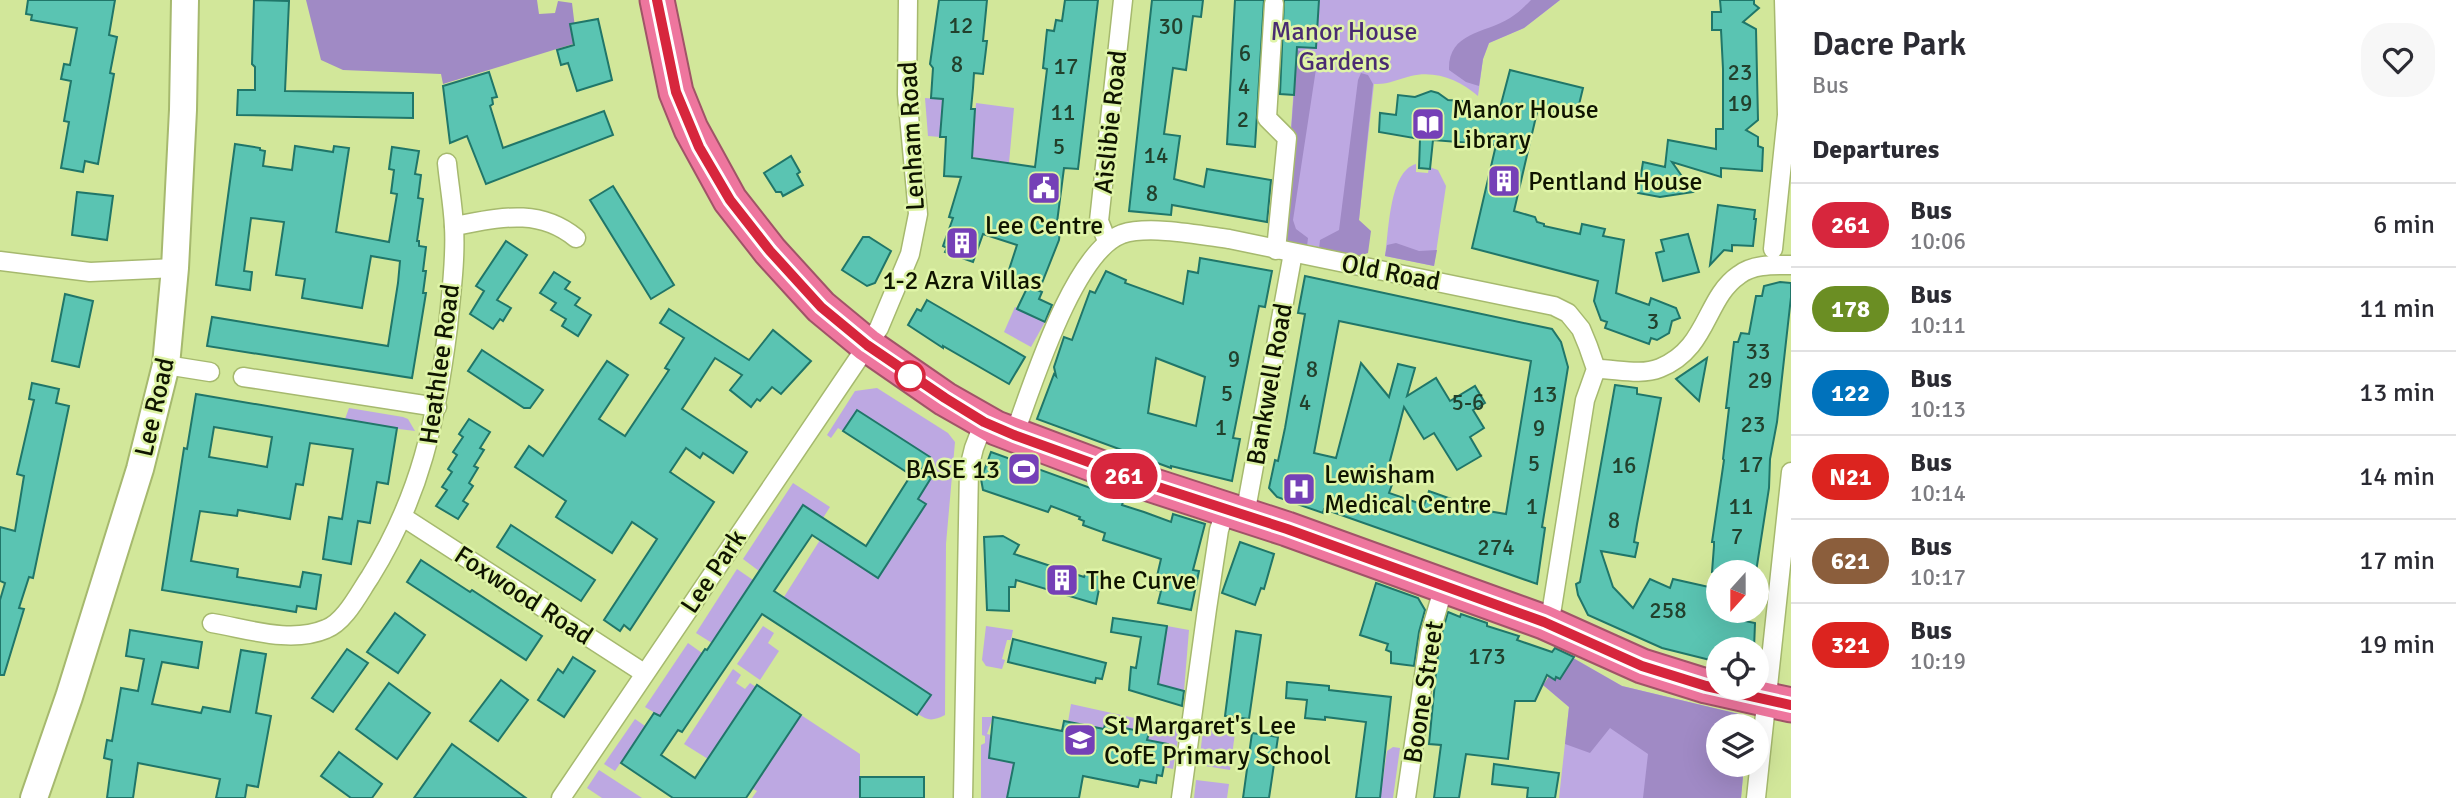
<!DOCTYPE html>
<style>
:root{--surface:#fff;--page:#f7f7f7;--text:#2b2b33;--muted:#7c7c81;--line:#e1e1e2}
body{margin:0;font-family:Signika,sans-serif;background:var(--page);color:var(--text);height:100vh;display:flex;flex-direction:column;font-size:26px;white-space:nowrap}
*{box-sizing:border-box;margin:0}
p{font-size:23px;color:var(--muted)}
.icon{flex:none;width:38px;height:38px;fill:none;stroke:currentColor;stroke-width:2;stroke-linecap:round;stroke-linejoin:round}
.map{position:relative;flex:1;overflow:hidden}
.side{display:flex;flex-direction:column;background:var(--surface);width:665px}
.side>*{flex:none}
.badge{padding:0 14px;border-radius:23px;font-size:24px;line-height:46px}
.needle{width:46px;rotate:201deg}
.fabs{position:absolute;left:1706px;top:560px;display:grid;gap:14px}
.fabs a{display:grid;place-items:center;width:63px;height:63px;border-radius:50%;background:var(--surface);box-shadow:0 7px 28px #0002;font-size:35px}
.map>.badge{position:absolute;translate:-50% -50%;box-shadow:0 0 0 4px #fff}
h2{padding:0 21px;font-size:26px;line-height:63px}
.round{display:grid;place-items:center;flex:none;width:74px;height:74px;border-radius:28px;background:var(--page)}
.overview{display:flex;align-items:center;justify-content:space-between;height:119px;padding:0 21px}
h1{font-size:33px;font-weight:600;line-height:52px}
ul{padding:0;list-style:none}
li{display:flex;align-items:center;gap:21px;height:84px;padding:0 21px;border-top:2px solid var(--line)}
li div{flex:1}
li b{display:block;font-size:26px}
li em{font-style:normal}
li .badge{min-width:77px;font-weight:700;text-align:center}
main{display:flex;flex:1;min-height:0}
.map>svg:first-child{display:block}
.green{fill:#bda8e2}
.forest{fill:#a08ac5}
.building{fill:#5ac4b2;stroke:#207669;stroke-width:2;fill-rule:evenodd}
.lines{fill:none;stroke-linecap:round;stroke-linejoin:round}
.street-casing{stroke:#a6b96e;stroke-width:21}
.secondary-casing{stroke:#a6b96e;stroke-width:30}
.highway-casing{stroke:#a05467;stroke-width:37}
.street{stroke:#fff;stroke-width:18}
.secondary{stroke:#fff;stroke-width:26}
.highway{stroke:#ee769e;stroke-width:33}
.line-casing{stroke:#fff;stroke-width:16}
.line{stroke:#d7263d;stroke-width:10}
.stop-dot{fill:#fff;stroke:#d7263d;stroke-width:3.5}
.labels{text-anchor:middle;stroke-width:5;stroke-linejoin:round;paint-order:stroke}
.number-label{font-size:23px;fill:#22402c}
.park-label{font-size:26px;fill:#492b72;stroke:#dff4a7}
.poi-label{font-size:26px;fill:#0f1400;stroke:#dff4a7;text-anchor:start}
.street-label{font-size:26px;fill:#0f1400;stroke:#dff4a7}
</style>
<main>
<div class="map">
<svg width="1791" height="798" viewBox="0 0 1791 798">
<rect width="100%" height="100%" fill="#d2e79a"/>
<g class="green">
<path d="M 1300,0 L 1560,0 L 1524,28 L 1489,43 L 1483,59 L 1478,96 C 1460,80 1435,70 1411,76 C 1398,79 1388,85 1374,84 L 1355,255 L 1283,241 Z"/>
<polygon points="925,98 951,100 940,137 928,136"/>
<polygon points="976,103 1014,108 1009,163 972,157"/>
<path d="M 1416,164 L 1416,172 L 1428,173 L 1429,167 L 1438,170 L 1446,186 L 1434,266 L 1385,256 C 1389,232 1389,171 1416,164 Z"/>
<polygon points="1015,307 1045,322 1031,347 1004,332"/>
<path d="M 877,388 L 948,433 L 955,442 L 946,544 L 945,715 C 933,721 928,721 918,714 L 931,695 L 790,602 L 776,623 L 770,619 L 820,540 L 878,577 L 918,499 L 921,471 L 929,457 L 857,410 L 843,431 L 838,428 L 831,438 L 827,435 L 855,391 Z"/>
<polygon points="349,408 403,417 408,419 415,431 358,424 345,419"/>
<polygon points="793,483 830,507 823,518 803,505 759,571 743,559"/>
<polygon points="737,569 753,580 712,643 696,633"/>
<polygon points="763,626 774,633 768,643 779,651 760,680 737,664"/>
<polygon points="986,626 1013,630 1011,640 1007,640 1002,659 1005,660 1002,669 986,666 982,660"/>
<polygon points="1167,626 1189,630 1184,691 1159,684"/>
<polygon points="688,643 702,653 660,716 645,707"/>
<polygon points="1573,658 1622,686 1747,716 1748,726 1718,726 1718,765 1744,765 1741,798 1559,798 1569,707 1543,685 1556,677 1560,679"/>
<polygon points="733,669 741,675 736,683 745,689 750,683 756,687 708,759 684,744"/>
<polygon points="1071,704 1180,728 1173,769 1164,767 1168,744 1147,740 1149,734 1105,725 1103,733 1078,728 1078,724 1068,722"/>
<polygon points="801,715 860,754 860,798 752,798 757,791 753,789"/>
<polygon points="982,717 993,717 987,734 991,735 990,742 1026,765 1007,798 981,798 981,745 985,743 985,736 982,735"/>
<polygon points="635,719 645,726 615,771 604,764"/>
<polygon points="1203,729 1235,733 1230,770 1199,765"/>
<polygon points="1393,747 1400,748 1393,798 1380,798 1387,751"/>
<polygon points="599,770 642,798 602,798 587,788"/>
<polygon points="1196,780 1229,784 1227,798 1194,798"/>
</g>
<g class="forest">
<polygon points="306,0 537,0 539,14 555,13 558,1 572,3 576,36 573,44 443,84 441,74 343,70 321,60"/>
<path d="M 1531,0 L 1560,0 L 1524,28 L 1489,43 L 1483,59 L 1479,86 L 1466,82 L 1449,70 C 1448,32 1484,34 1510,18 C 1518,13 1525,6 1531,0 Z"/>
<polygon points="1297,50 1308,54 1316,69 1293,220 1296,229 1308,238 1307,246 1283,241"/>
<polygon points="1361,73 1368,75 1373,84 1359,220 1371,231 1368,253 1359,256 1319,249 1320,240 1339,230 1358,80"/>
<polygon points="1396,243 1419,251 1437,250 1434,266 1385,256 1387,245"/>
<polygon points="1573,658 1622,686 1747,716 1748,726 1718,726 1718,765 1744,765 1741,798 1643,798 1648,754 1610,728 1590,753 1565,744 1569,707 1543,685 1549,676 1554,680 1556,677 1560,679"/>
</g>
<g class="building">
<polygon points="28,0 115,0 109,35 117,37 110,73 114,74 98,164 85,161 83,172 61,168 69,122 64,121 71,81 61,79 64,64 70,65 77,28 31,20 32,15 26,14"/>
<polygon points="254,0 289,1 285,91 413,93 413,118 237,115 238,90 255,90 255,67 252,64"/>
<polygon points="939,0 987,0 983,41 987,41 983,74 974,73 973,88 971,109 975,109 972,158 1035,167 1047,69 1043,68 1047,30 1054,31 1056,20 1062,21 1065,0 1098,0 1078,169 1064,168 1056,230 1060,231 1059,240 1040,288 1007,276 1017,245 983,234 973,262 945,252 947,248 943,246 953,218 949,217 961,177 944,176 946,137 940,137 943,99 931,98 933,68 930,64"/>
<polygon points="1152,0 1203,0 1201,17 1193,16 1186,70 1173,68 1164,134 1180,136 1174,179 1204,187 1207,169 1271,180 1267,222 1172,205 1171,215 1129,211"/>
<polygon points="1235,0 1264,0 1255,147 1227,144"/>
<polygon points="1284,0 1319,0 1316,48 1297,47 1294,95 1280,94"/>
<polygon points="1720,0 1754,0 1754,4 1759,8 1743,22 1756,29 1758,120 1746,130 1758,137 1758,146 1763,148 1762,171 1721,168 1721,177 1672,162 1693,192 1660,197 1638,193 1643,162 1665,167 1668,140 1716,149 1716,129 1723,129 1723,69 1721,30 1712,30 1712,12 1721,12"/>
<polygon points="598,19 612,80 577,91 568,63 561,65 557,50 574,45 570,24"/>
<polygon points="1510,70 1583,88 1576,117 1538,108 1514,211 1535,217 1537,222 1544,224 1544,226 1580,234 1582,224 1605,229 1603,236 1624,240 1616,293 1649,305 1651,298 1676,308 1680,318 1672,321 1669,333 1657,340 1651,338 1649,344 1605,328 1607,322 1601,320 1594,301 1598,281 1472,248 1496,145 1433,140 1430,169 1419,168 1420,139 1379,132 1380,113 1396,115 1398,95 1415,97 1431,91 1438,93 1448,100 1462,101 1462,105 1500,108"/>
<polygon points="489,72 497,97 492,98 493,104 490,106 503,148 604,111 613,135 486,184 467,136 450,143 443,86"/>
<polygon points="235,144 260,148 260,150 265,151 263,166 292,170 295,146 333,152 334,146 349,148 336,232 389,242 397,194 391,193 394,170 389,169 392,147 419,151 415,174 421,175 418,198 423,199 417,241 419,241 419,246 426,247 423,271 426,271 423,293 426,293 412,378 207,346 212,317 388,346 398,283 400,261 371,256 362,308 302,298 305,279 276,275 284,222 251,218 244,271 252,272 250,290 216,285"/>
<polygon points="791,156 800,172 797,174 803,185 783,196 781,192 776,192 764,173"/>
<polygon points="613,186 674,285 651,299 590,200"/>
<polygon points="77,192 113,196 107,240 72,235"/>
<polygon points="1718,205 1755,210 1754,219 1756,219 1753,246 1732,245 1732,251 1724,250 1710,265"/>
<polygon points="1688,234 1699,272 1663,281 1656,253 1664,251 1661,240"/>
<polygon points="863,237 869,237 891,251 875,283 867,286 842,270"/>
<polygon points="506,241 527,255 497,300 511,308 503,321 500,319 493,329 470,314 484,291 476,286"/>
<path d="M 1200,258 L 1272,271 L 1265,307 L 1259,306 L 1233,438 L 1240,439 L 1232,481 L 1171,466 L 1171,468 L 1037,419 L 1054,374 L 1056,376 L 1054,367 L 1064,337 L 1072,340 L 1090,291 L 1095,293 L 1106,271 L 1126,280 L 1125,283 L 1183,304 L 1188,271 L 1198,273 ZM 1156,358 L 1205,377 L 1196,426 L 1148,413 Z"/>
<polygon points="554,272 570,282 565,289 580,298 575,305 591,315 578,336 562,326 566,319 551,310 556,303 540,293"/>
<path d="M 1305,276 L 1552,329 L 1561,342 L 1568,367 L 1542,527 L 1545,528 L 1537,584 L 1324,509 L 1323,513 L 1277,497 L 1269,488 L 1275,460 L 1278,461 L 1285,428 L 1305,314 L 1298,313 ZM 1339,321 L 1531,361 L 1506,514 L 1482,510 L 1429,491 L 1424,505 L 1389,493 L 1394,479 L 1386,476 L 1404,407 L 1424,439 L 1434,433 L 1457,470 L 1481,456 L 1470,437 L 1484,428 L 1473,410 L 1485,403 L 1475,386 L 1450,401 L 1436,378 L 1407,396 L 1415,368 L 1398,364 L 1389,397 L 1361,363 L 1336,458 L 1314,453 Z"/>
<polygon points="1780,282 1791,283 1791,297 1777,422 1770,459 1769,488 1756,572 1712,572 1714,546 1714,542 1712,542 1724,460 1723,459 1729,408 1726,408 1734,342 1738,342 1741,333 1749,334 1756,296 1762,296 1764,286"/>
<polygon points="1028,286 1042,292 1039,299 1052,305 1045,322 1017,309"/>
<polygon points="65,294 93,301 79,367 52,361"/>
<polygon points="927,300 1025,357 1009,384 943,346 943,348 908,325 917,309 921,311"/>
<polygon points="669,309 749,360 773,330 811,361 781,394 772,387 760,401 757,399 751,407 730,390 742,375 715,358 682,409 747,452 733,473 703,453 700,458 686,448 670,472 714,502 630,630 624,625 620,631 604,620 657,539 632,522 612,553 556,517 566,501 515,467 529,446 543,456 607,361 628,375 599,419 625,436 669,370 665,368 684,338 660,323"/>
<polygon points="482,350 543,390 530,408 524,408 468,371"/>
<polygon points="1707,358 1699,401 1676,379"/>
<polygon points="32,383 59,389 56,403 69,406 33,578 29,577 19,608 24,609 4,675 0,675 0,600 5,583 0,581 0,527 15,531 24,476 17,474 34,400 29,399"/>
<polygon points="1615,385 1637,388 1637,394 1661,398 1637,524 1634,542 1638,543 1635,557 1601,551 1613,587 1633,608 1650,579 1670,588 1673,579 1718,589 1720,616 1755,623 1754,649 1718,649 1718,662 1662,648 1588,615 1578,595 1576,584 1580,582"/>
<path d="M 196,394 L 397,428 L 388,484 L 377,482 L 370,523 L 358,521 L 351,564 L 323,559 L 329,517 L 342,519 L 353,449 L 310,443 L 303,485 L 296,484 L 290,519 L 238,510 L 237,516 L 200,511 L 191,561 L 238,569 L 237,577 L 300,587 L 303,572 L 321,575 L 316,609 L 297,606 L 296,612 L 162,590 L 184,448 L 187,449 ZM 214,427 L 272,437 L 267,467 L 209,457 Z"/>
<polygon points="857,410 930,457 921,471 931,478 918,499 926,504 878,578 812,535 774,591 931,695 917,715 762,614 682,732 678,730 661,755 695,778 757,685 801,715 746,798 673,798 621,763 654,713 660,716 705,649 707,650 803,505 866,546 911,475 843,431"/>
<polygon points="469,419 490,432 480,448 484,450 474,466 478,468 469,483 473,486 463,501 468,504 458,519 436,506 447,490 442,487 452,472 448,469 457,455 453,452 463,437 459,434"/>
<polygon points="991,452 1118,498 1118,500 1123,502 1122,505 1144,512 1171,522 1173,514 1205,524 1193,570 1199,571 1191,610 1158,603 1161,591 1154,589 1161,559 1103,540 1105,533 1083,525 1084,521 1079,519 1080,517 1051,506 1048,512 983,490 981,479"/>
<polygon points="511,525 595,580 581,601 497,547"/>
<polygon points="1003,536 1019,545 1014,554 1084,577 1087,570 1102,574 1096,604 1016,580 1015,587 1009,587 1009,611 987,610 984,537"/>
<polygon points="1240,542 1274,554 1264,589 1261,588 1255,605 1222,593"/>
<polygon points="421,560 470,592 472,590 542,636 526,660 407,582"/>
<polygon points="1376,583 1418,598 1425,610 1419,632 1414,666 1391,663 1391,652 1386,650 1388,644 1360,635"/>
<polygon points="1448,612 1460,617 1461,614 1487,623 1487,626 1519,636 1517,640 1552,652 1555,648 1574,657 1560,679 1556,677 1555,680 1547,675 1535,701 1515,701 1508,759 1466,754 1459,798 1434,798 1441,745 1429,744 1437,662 1441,636"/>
<polygon points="395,613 425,635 398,673 367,652"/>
<polygon points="1113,618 1167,626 1158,684 1184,691 1182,706 1129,690 1131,667 1136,668 1141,637 1111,632"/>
<polygon points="130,630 202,642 198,668 162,662 152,704 201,713 203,707 230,712 241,650 266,654 256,713 271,716 258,787 247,785 245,798 216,798 220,779 138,763 133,798 107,798 112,760 104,758 107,740 112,741 121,688 138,691 144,659 126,656"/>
<polygon points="1236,631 1261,635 1249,719 1225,716"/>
<polygon points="1013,639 1106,663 1102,679 1096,678 1095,683 1008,662"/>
<polygon points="347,649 368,663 333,712 312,698"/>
<polygon points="573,657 595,671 564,717 538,700 558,669 563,673"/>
<polygon points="501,680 528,700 498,741 470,721"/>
<polygon points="1287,682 1329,686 1329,690 1391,697 1380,798 1356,798 1366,722 1325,717 1325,720 1305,718 1307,700 1286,698"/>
<polygon points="389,683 430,713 397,759 356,729"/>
<polygon points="993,717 1062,731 1064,721 1104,729 1105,724 1149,733 1147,740 1168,744 1162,776 1157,775 1156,783 1140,780 1138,787 1083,776 1079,798 1007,798 1014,763 989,758"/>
<polygon points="1252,733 1278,737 1269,798 1243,798"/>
<polygon points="452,744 478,763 526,798 414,798"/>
<polygon points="339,752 382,784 372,798 351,798 321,776"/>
<polygon points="1494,764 1559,773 1555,798 1527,798 1528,788 1492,784"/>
<rect x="860" y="777" width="64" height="21"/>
</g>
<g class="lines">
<defs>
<g id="street">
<polyline points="1274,4 1267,118 1287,138 1276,250"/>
<path d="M 454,226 C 499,218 538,207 576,238"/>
<polyline points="1107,241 1099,221 1123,0"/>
<polyline points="1773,249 1787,115 1784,0"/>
<polyline points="0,261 90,272 175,268"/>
<polyline points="166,365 210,372"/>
<path d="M 1596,369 C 1617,369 1640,376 1660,368 C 1708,349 1705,298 1739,275 C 1753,264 1774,265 1791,265"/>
<polyline points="243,377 437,407"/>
<path d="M 1014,435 C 1032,387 1073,252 1122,234 C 1149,225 1200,235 1229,239 L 1554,306 L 1568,313 L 1581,329 L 1588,346 L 1596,369 L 1585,400 L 1552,608 L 1546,623"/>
<polyline points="1245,515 1293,253"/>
<polyline points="403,517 644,673"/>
<path d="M 212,623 C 248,629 291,644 326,629 C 345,622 359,593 370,577 C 421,495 436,421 448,327 C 451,294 456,259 454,227 C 453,205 449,184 447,163"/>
<polyline points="561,798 879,328 910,254 918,214 907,94 908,0"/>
<polyline points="963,798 969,468 974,448 984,422"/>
<polyline points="1181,798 1207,609 1219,530 1226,509"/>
<polyline points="1406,798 1430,634 1444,586"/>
<polyline points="1756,798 1791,472"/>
</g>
<polyline id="secondary" points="34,798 69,697 140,469 166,365 175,268 183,110 185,0"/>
<polyline id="highway" points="657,0 676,92 691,129 730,200 770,251 821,307 867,345 945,399 996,428 1121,475 1287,529 1544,622 1642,666 1706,686 1791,705"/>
</defs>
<use href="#street" class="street-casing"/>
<use href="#secondary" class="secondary-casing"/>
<use href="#highway" class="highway-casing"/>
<use href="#street" class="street"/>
<use href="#secondary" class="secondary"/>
<use href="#highway" class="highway"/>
</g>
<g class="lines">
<defs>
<polyline id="line" points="657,0 676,92 699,147 730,200 770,251 821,307 867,345 945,398 984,422 1014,435 1155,486 1287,529 1544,622 1642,666 1706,686 1791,705"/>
</defs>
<use href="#line" class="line-casing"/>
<use href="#line" class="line"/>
</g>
<defs>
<symbol id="library-square" viewBox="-11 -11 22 22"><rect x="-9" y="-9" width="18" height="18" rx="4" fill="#7540b7" stroke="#dff4a7"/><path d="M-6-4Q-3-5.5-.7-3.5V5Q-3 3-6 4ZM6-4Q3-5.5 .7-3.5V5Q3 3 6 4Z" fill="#fff"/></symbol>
<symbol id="building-square" viewBox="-11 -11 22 22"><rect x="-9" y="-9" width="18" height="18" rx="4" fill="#7540b7" stroke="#dff4a7"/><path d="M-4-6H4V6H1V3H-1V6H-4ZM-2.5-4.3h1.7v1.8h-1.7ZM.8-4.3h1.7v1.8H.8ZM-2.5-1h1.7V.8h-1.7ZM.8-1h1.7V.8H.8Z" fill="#fff"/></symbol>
<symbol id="civic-square" viewBox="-11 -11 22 22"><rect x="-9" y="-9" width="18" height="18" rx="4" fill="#7540b7" stroke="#dff4a7"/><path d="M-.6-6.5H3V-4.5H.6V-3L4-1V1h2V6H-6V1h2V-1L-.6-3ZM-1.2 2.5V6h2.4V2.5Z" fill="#fff"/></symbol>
<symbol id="stadium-square" viewBox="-11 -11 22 22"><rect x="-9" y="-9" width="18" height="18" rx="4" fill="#7540b7" stroke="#dff4a7"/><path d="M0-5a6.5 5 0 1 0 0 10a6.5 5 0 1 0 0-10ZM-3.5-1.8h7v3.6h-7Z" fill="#fff"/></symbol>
<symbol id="hospital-square" viewBox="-11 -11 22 22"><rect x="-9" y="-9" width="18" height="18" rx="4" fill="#7540b7" stroke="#dff4a7"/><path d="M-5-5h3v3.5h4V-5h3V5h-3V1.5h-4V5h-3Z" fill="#fff"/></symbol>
<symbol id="school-square" viewBox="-11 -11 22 22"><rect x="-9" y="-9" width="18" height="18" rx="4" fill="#7540b7" stroke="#dff4a7"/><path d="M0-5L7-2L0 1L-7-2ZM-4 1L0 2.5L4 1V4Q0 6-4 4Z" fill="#fff"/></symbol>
</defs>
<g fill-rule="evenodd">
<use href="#library-square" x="1409" y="105" width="38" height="38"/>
<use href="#building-square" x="1485" y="162" width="38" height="38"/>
<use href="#civic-square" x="1025" y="169" width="38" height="38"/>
<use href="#building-square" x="943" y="224" width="38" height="38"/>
<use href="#stadium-square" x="1005" y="450" width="38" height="38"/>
<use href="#hospital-square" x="1280" y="470" width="38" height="38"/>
<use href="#building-square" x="1043" y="561" width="38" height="38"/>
<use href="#school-square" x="1061" y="721" width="38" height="38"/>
</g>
<circle class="stop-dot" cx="910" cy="376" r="14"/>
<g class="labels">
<g class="number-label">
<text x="961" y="33">12</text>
<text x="1171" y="34">30</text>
<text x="1245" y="61">6</text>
<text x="957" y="72">8</text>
<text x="1066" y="74">17</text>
<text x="1740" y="80">23</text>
<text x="1244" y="94">4</text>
<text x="1740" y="111">19</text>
<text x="1063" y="120">11</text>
<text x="1243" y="127">2</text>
<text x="1059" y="154">5</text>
<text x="1156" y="163">14</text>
<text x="1152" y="201">8</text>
<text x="1653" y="329">3</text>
<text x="1758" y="359">33</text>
<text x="1234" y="367">9</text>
<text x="1312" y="377">8</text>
<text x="1760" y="388">29</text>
<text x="1227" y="401">5</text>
<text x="1545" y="402">13</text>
<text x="1305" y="410">4</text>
<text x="1468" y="410">5-6</text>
<text x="1753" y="432">23</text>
<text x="1221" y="435">1</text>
<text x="1539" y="436">9</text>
<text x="1534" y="471">5</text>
<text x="1751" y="472">17</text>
<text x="1624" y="473">16</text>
<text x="1532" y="514">1</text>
<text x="1741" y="514">11</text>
<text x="1614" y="528">8</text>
<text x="1737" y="544">7</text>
<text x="1496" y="555">274</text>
<text x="1668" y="618">258</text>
<text x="1487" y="664">173</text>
</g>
<g class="park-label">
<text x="1344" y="40">Manor House<tspan x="1344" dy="30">Gardens</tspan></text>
</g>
<g class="poi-label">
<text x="1452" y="118">Manor House<tspan x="1452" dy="30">Library</tspan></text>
<text x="1528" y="190">Pentland House</text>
<text x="1044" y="234" text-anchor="middle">Lee Centre</text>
<text x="962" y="289" text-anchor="middle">1-2 Azra Villas</text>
<text x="1000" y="478" text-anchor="end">BASE 13</text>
<text x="1324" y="483">Lewisham<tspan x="1324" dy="30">Medical Centre</tspan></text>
<text x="1086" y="589">The Curve</text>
<text x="1104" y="734">St Margaret's Lee<tspan x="1104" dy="30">CofE Primary School</tspan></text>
</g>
<g class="street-label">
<text transform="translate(1110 122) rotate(-84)" y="9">Aislibie Road</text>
<text transform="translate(911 136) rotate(-93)" y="9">Lenham Road</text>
<text transform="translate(1391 272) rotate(11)" y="9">Old Road</text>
<text transform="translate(439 364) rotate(-82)" y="9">Heathlee Road</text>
<text transform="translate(1269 384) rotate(-80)" y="9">Bankwell Road</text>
<text transform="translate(154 407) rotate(-77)" y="9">Lee Road</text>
<text transform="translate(713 571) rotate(-56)" y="9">Lee Park</text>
<text transform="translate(524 595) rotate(33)" y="9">Foxwood Road</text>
<text transform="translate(1423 692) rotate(-81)" y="9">Boone Street</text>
</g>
</g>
</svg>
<div class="fabs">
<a><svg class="needle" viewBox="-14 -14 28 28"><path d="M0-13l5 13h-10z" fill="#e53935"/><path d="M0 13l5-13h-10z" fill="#7c7c81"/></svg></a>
<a><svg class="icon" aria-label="locate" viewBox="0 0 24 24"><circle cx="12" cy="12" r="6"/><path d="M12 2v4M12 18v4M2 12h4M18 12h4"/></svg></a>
<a><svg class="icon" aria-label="layers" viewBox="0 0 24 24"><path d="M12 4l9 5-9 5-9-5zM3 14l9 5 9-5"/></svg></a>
</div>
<b class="badge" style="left:1124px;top:476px;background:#d7263d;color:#fff">261</b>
</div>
<section class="side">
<div class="overview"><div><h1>Dacre Park</h1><p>Bus</p></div><a class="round"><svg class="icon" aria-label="heart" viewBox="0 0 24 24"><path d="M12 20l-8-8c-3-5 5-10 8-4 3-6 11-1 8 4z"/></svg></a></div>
<h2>Departures</h2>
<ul>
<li><span class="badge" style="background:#d7263d;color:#fff">261</span><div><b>Bus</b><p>10:06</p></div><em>6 min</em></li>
<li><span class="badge" style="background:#6b8e23;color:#fff">178</span><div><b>Bus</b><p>10:11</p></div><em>11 min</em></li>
<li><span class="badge" style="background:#0072bc;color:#fff">122</span><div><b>Bus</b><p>10:13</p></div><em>13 min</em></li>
<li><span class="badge" style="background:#dc241f;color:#fff">N21</span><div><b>Bus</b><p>10:14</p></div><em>14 min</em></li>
<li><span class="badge" style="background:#8b5e3c;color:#fff">621</span><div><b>Bus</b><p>10:17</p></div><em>17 min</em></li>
<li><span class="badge" style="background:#dc241f;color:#fff">321</span><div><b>Bus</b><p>10:19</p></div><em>19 min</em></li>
</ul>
</section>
</main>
